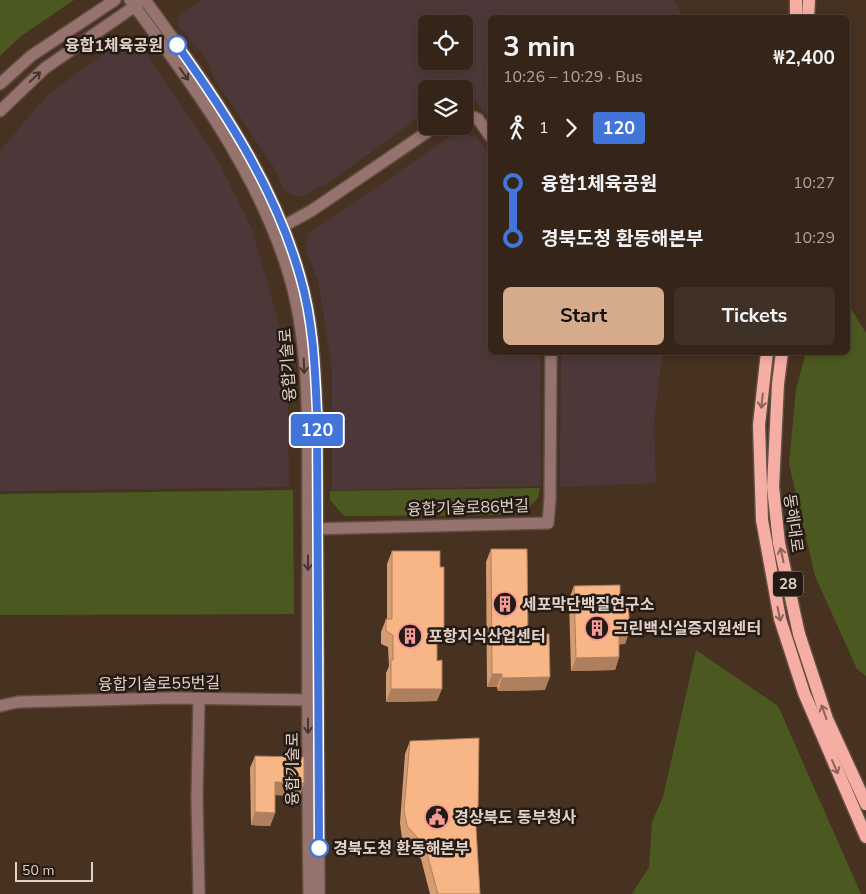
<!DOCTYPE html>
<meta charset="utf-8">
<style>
:root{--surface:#352519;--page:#403126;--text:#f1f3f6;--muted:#aaa5a2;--line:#4f4238;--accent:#d6ab8b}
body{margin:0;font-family:"Nunito Sans","Noto Sans KR",sans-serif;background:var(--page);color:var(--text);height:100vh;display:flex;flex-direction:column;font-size:19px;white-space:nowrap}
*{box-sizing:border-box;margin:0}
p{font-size:16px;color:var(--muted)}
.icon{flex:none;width:28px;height:28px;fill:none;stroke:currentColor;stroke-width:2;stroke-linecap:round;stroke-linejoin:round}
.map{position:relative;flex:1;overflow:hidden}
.sheet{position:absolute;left:488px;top:15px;width:362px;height:340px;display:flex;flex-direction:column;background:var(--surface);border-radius:8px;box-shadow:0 2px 8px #0003,0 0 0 1px var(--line)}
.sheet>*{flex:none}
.badge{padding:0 10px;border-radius:4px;font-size:18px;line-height:32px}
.fabs{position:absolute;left:418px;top:15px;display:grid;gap:10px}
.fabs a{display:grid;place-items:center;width:55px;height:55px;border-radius:8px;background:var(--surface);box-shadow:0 2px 8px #0003,0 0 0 1px var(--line);font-size:25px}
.scale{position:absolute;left:15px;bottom:12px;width:78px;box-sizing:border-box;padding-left:5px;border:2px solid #dfd1c7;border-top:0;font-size:14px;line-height:18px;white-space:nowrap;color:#dfd1c7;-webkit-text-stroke:4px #251b14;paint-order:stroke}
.map>.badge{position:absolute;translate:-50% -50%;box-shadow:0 0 0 2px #fff}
.legs{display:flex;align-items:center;gap:8px;height:55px;padding:0 15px;font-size:16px}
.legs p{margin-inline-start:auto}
.summary{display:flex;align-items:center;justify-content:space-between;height:85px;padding:0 15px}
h1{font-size:28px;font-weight:700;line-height:38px}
.cta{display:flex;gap:10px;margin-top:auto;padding:10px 15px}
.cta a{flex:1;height:58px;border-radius:8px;background:var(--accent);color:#111;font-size:20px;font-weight:700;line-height:58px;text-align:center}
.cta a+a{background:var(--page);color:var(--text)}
ul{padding:0 15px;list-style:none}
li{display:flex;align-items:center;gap:18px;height:55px;font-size:19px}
li i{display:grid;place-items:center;width:8px;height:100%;margin:0 6px;background:currentColor}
li i::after{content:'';width:12px;height:12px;margin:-6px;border:4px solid;border-radius:50%;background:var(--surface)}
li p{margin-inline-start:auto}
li:first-child i{background:linear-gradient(#0000 50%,currentColor 0)}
li:last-child i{background:linear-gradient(currentColor 50%,#0000 0)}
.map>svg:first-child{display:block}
.industrial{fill:#4d3839;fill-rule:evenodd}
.green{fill:#4b5921}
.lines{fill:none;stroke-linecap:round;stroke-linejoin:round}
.minor-casing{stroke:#624e3f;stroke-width:14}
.major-casing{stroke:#624e3f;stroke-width:15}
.minor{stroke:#96736e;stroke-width:11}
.major{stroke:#f5ada4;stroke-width:12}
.wall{fill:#d59c72}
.shaded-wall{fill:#ae7f5d}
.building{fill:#f8b585;stroke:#ae7f5d}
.oneway{stroke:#47352f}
.oneway2{stroke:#8d645c}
.line-1-casing{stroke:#fff;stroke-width:11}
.line-1{stroke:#4374d9;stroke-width:8}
.stop-1-dot{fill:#fff;stroke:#4374d9;stroke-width:2.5}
.labels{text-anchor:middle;stroke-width:5;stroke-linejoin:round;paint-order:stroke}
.shield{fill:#251b14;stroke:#a79a91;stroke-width:1}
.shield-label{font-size:15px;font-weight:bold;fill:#dfd1c7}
.stop-label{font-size:16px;font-weight:bold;fill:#dfd1c7;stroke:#251b14;text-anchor:end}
.street-label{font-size:16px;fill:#dfd1c7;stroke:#251b14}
.poi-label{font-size:16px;font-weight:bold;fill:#dfd1c7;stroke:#251b14;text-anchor:start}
</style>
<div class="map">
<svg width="866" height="894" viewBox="0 0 866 894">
<rect width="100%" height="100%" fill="#473121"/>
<g class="industrial">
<path d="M 203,0 L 675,0 L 682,17 L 490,18 L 490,121 L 464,85 L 459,89 L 426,89 L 426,112 L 330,182 L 300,197 L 284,191 L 275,169 L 216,81 L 207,60 L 178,25 L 178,16 ZM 426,24 L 464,24 L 464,61 L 426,61 Z"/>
<polygon points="120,43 141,46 214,153 252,229 287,352 289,487 0,491 0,151 49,93"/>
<polygon points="454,134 465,134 476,137 490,155 490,352 540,353 541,486 332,490 332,370 318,280 306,251 308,234"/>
<polygon points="561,353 662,353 654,424 656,483 560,487"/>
</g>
<g class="green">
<polygon points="0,0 74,0 21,36 0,56"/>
<polygon points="848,304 866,333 866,676 857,669 815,576 789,464 796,389 806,353 848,352"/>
<polygon points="540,488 538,498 521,515 344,516 330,500 330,491"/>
<polygon points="293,490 294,614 0,615 0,494"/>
<polygon points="696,650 778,706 861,894 632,894 649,867 652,822 663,797"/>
</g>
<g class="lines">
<defs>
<g id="minor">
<path d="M 130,0 C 192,83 255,168 287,268 C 313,348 307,442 308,526 C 308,648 307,771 309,894"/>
<path d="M 145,0 C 207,85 271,173 300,276 C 313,320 315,366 317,412 L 319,894"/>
<polyline points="0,84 31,56 115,0"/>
<polyline points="0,111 45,68 141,2"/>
<polyline points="464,113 478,119 490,136"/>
<polyline points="278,229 311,211 436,126"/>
<polyline points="310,529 548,523 550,499 551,352"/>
<polyline points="0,706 18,702 172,698 315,700"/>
<polyline points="199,894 197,798 199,698"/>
</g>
<g id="major">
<polyline points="796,18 796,0"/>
<polyline points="808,18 809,0"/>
<polyline points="767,352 759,425 762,520 780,619 804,693 866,837"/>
<polyline points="782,352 778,384 773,487 779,543 799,634 827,719 866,804"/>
</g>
</defs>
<use href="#minor" class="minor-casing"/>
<use href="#major" class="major-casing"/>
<use href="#minor" class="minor"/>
<use href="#major" class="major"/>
</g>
<g class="wall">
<polygon points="491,549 528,634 545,690 498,691 497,687 487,687 486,562"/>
<polygon points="392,551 440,641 437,641 437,701 386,702 386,673 389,666 388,647 381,644 381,632 386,619 387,619 387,564"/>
<polygon points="574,586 620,600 629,632 625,644 619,644 619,657 615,670 571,671 569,599"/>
<polygon points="410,741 476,828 480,894 430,894 421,859 402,839 400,823 405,754"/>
<polygon points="255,756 304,783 300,796 275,795 275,813 270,826 251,825 250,768"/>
</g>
<g class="shaded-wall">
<polygon points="437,628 444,628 440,641 433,641"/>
<polygon points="619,632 629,632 625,644 614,645"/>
<polygon points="619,657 615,670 571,671 576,658"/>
<polygon points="492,674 502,674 497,687 487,687"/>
<polygon points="550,677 545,690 498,691 502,678"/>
<polygon points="391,689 442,689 437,701 386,702"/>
<polygon points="275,782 304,783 300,796 271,795"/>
<polygon points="255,812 275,813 270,826 251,825"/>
</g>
<g class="building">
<polygon points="491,549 527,549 528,634 549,634 550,677 502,678 502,674 492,674"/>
<polygon points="392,551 440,551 440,567 444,567 444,628 437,628 437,661 442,660 442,689 391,689 391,660 393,660 393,635 386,631 386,619 392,619"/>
<polygon points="620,585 620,600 629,599 629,632 619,632 619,657 576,658 574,586"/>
<polygon points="479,738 478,812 476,828 480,894 438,894 425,846 407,826 404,810 410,741"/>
<polygon points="255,756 304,757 304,783 275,782 275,813 255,812"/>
</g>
<defs><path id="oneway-shaft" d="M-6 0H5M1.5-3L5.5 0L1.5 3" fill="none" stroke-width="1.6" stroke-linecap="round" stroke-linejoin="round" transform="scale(1.25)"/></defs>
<g class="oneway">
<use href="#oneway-shaft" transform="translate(184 74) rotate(55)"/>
<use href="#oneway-shaft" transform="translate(35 77) rotate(-43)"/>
<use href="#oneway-shaft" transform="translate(304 366) rotate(88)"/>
<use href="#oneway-shaft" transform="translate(308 563) rotate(90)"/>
<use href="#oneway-shaft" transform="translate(308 726) rotate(90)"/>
</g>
<g class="oneway2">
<use href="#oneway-shaft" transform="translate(762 401) rotate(96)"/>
<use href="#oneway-shaft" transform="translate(782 555) rotate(-102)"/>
<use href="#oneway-shaft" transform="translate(779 614) rotate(78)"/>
<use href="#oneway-shaft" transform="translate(824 712) rotate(-109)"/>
<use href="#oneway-shaft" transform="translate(835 767) rotate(67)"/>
</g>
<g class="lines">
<defs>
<path id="line-1" d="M 177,45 C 228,116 276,191 300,276 C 313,320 315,366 317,412 L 319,848"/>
</defs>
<use href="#line-1" class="line-1-casing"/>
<use href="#line-1" class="line-1"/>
</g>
<defs>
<symbol id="building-ring" viewBox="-11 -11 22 22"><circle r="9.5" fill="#251b14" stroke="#f59b99" stroke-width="1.5"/><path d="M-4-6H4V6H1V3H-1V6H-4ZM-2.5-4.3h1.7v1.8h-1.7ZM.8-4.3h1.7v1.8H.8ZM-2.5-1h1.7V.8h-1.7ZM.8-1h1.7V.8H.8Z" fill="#f59b99"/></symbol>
<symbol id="civic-ring" viewBox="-11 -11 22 22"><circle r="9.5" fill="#251b14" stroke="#f59b99" stroke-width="1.5"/><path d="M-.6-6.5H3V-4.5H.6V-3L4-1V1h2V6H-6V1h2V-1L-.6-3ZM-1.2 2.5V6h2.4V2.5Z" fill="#f59b99"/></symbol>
</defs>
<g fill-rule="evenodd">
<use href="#building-ring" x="491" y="590" width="28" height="28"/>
<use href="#building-ring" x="583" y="614" width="28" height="28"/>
<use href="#building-ring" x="396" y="622" width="28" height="28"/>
<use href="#civic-ring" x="423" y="803" width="28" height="28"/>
</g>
<g class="stop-1-dot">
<circle cx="177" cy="45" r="9"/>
<circle cx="319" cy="848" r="9"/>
</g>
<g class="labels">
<rect class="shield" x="773" y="571.5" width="30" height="25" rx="4"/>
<g class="shield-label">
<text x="788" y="589">28</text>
</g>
<g class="stop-label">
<text x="163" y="51">융합1체육공원</text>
<text x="333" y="854" text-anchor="start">경북도청 환동해본부</text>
</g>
<g class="street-label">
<text transform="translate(287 365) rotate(-94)" y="6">융합기술로</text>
<text transform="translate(468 507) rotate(-2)" y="6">융합기술로86번길</text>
<text transform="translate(794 523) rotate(82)" y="6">동해대로</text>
<text transform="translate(159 683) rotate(-1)" y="6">융합기술로55번길</text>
<text transform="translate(292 769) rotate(-90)" y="6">융합기술로</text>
</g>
<g class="poi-label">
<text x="522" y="610">세포막단백질연구소</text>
<text x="614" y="634">그린백신실증지원센터</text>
<text x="428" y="642">포항지식산업센터</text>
<text x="454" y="823">경상북도 동부청사</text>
</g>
</g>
</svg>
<div class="fabs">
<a><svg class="icon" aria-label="locate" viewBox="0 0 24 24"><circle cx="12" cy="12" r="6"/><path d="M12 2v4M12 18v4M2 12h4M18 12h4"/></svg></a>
<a><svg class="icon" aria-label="layers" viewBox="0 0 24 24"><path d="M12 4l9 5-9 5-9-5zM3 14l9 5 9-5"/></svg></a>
</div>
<div class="scale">50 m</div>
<b class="badge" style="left:317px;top:430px;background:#4374d9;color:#fff">120</b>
<section class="sheet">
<div class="summary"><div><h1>3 min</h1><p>10:26 – 10:29 · Bus</p></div><b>₩2,400</b></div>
<div class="legs"><svg class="icon" aria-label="walk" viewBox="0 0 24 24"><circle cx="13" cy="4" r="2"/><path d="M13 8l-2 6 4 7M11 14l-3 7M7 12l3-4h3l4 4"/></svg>1<svg class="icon" aria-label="forward" viewBox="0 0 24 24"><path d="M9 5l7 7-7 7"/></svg><b class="badge" style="background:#4374d9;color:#fff">120</b></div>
<ul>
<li><i style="color:#4374d9"></i><b>융합1체육공원</b><p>10:27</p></li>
<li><i style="color:#4374d9"></i><b>경북도청 환동해본부</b><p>10:29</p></li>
</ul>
<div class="cta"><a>Start</a><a>Tickets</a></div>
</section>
</div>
